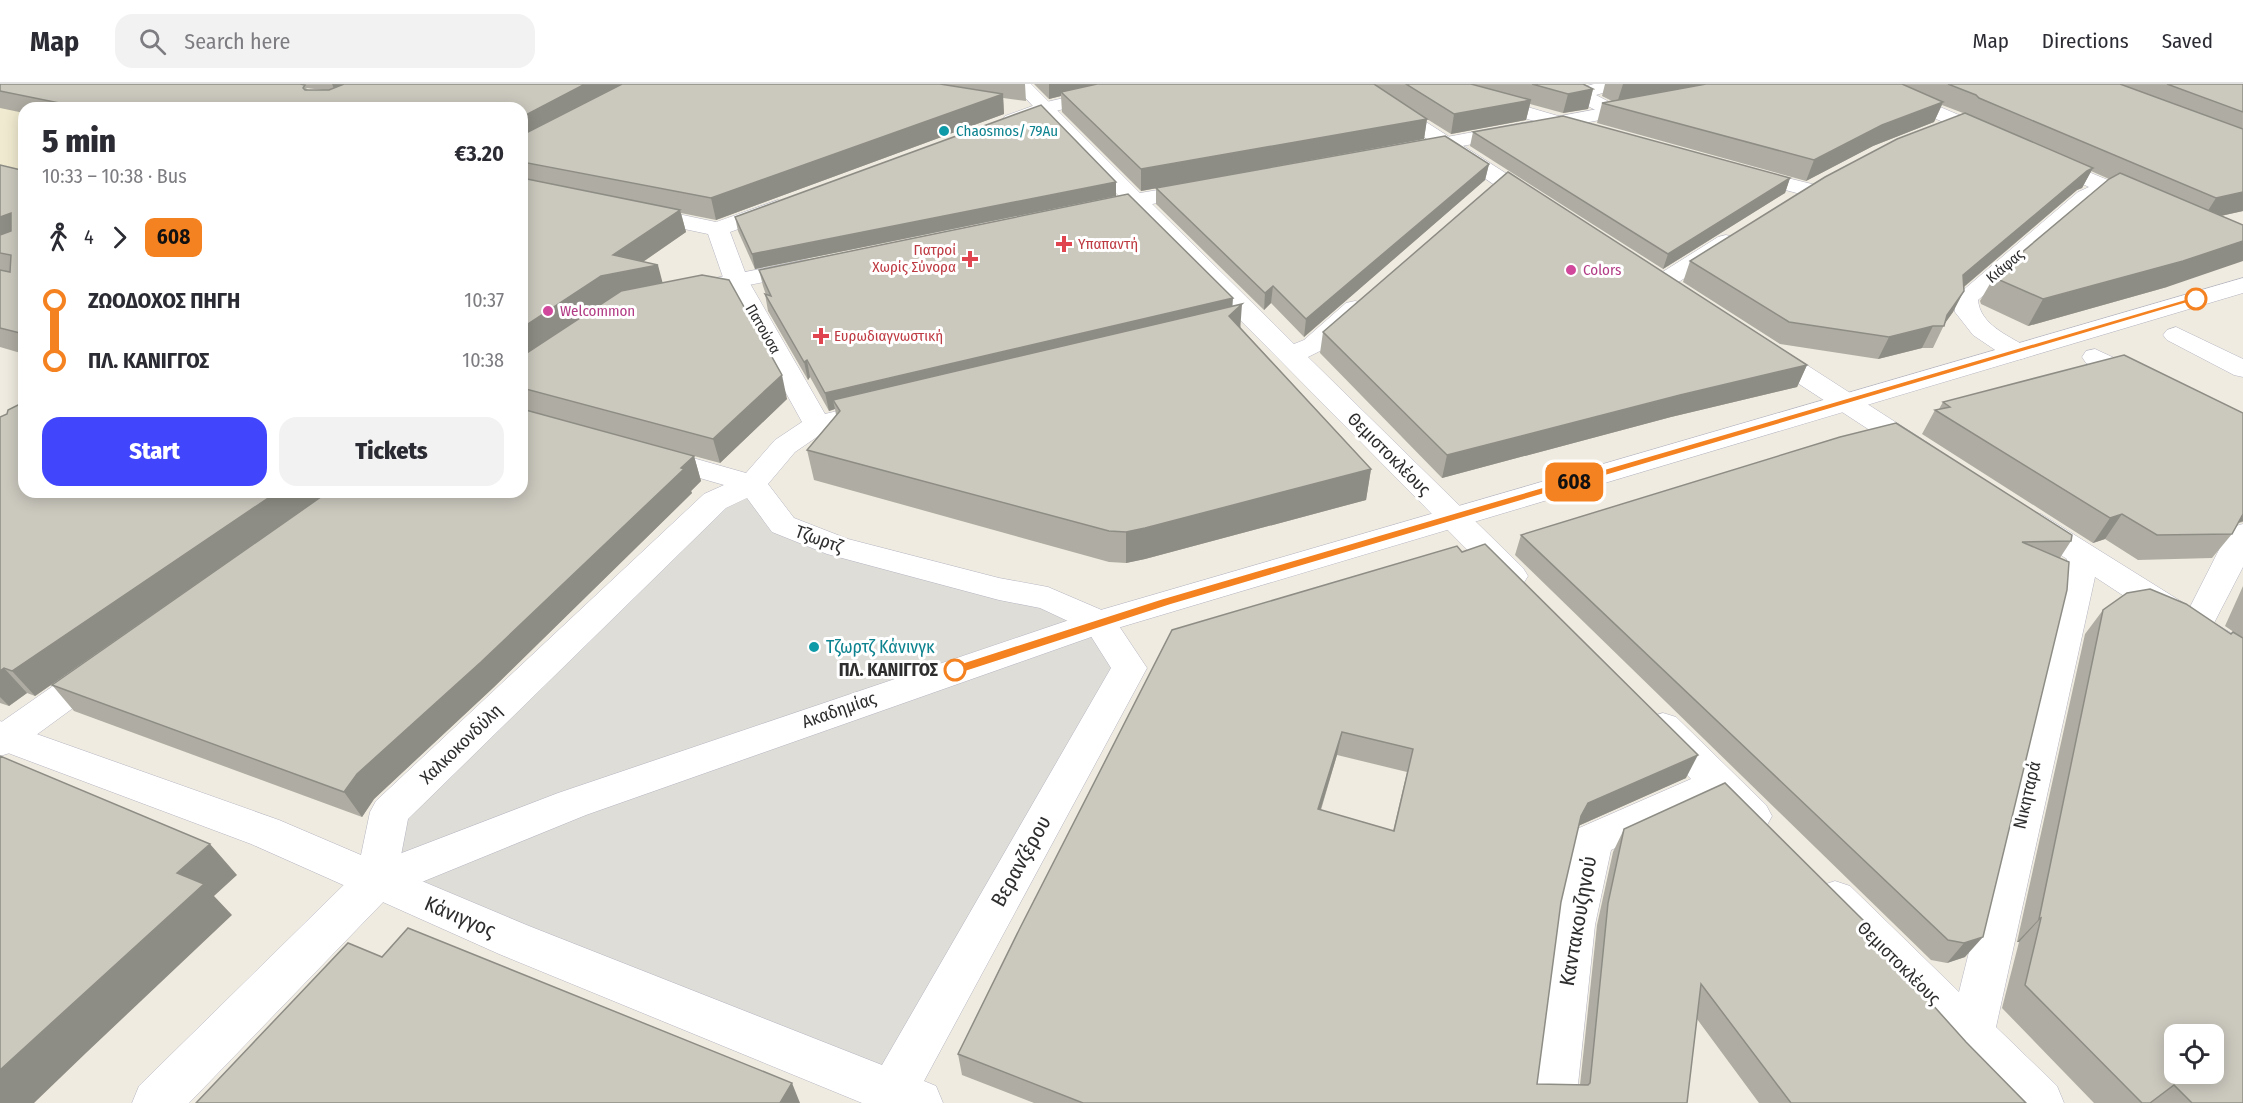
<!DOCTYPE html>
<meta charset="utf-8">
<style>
:root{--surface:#fff;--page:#f2f2f3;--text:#2b2b33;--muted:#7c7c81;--line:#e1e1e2;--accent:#4145fc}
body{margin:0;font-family:"Fira Sans Condensed",sans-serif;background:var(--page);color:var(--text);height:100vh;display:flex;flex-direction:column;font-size:22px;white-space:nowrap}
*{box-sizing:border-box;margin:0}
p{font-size:20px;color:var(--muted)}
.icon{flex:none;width:33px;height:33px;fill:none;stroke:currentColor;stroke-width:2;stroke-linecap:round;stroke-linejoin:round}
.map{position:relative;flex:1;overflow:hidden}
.panel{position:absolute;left:18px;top:18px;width:510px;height:396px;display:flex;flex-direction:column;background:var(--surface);border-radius:18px;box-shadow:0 3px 15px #0003}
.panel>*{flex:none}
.badge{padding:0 12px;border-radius:9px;font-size:21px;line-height:39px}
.controls{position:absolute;left:2164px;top:940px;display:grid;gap:12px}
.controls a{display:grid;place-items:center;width:60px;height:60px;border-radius:12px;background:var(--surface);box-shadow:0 3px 15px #0003;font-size:30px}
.map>.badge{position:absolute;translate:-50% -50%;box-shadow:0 0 0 3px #fff}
.legs{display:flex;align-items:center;gap:9px;height:66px;padding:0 24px;font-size:20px}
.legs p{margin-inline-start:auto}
.overview{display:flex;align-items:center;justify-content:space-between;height:102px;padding:0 24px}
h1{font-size:33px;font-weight:800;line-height:45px}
.cta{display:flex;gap:12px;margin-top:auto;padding:12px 24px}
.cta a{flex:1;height:69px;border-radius:18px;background:var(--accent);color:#fff;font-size:24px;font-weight:800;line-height:69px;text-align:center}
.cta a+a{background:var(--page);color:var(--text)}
ul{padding:0 24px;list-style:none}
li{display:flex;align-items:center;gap:21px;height:60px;font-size:22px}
li i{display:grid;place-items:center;width:9px;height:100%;margin:0 8px;background:currentColor}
li i::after{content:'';width:15px;height:15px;margin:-8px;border:4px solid;border-radius:50%;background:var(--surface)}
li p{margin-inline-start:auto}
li:first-child i{background:linear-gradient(#0000 50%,currentColor 0)}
li:last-child i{background:linear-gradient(currentColor 50%,#0000 0)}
header{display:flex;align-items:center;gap:36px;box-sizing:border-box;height:84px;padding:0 30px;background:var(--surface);border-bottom:2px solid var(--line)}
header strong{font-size:28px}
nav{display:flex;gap:33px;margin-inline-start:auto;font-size:21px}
.search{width:420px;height:54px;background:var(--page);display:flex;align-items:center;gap:15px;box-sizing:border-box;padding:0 21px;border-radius:18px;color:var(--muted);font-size:22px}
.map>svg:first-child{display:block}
.education{fill:#f0ebd0}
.plaza{fill:#dfddd7}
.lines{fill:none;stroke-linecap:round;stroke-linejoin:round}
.street-casing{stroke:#b4b4c1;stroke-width:1}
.secondary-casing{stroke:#b4b4c1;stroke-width:1}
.street{fill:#fff;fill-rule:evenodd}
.secondary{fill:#fff;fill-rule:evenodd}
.wall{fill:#afada3;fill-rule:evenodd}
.shaded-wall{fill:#8e8d85}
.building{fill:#cbc9be;stroke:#8e8d85;stroke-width:1.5;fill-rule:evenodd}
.line-1{fill:#f58220;stroke:#fff;stroke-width:1.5}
.culture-dot{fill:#0f9aa8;stroke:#fff;stroke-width:2}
.health-dot{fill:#e0444e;stroke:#fff;stroke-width:2}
.hotel-dot{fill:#d1479c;stroke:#fff;stroke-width:2}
.stop-1-dot{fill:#fff;stroke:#f58220;stroke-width:3}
.labels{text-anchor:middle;stroke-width:6;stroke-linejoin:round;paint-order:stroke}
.far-culture-label{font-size:15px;fill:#0d838f;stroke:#fff;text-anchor:start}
.far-health-label{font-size:15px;fill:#be3a42;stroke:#fff;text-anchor:start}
.far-street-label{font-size:15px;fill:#2e2e2e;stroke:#fff}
.far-hotel-label{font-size:15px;fill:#b23c85;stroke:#fff;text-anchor:start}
.street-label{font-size:18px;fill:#2e2e2e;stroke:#fff}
.culture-label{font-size:18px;fill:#0d838f;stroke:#fff;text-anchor:start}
.stop-label{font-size:18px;font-weight:bold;fill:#2e2e2e;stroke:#fff;text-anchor:end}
.near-street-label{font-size:21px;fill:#2e2e2e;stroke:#fff}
</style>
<header>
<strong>Map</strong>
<div class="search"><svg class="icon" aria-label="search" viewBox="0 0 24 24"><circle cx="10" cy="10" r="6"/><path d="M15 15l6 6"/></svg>Search here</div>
<nav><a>Map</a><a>Directions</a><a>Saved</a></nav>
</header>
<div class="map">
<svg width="2243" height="1019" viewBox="0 0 2243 1019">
<rect width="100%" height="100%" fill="#efebe0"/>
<polygon class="education" points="0,0 24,24 24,154 0,165"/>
<polygon class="plaza" points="752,400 784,441 1048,514 1129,584 892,1008 375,798 390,728"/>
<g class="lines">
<defs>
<g id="street">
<polygon points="1124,0 1157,0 1154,4 1051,28 1012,42 1005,40 1002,36 1005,32 1038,20"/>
<polygon points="1346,0 1367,0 1546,115 1549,120 1546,125 1538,127 1530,125"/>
<polygon points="1594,0 1622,0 1619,4 1596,11 1621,24 1624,28 1621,32 1607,32 1576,16 1574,12 1583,3"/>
<polygon points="1861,0 1886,0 1999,48 2002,52 1999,56 1985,56 1864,4"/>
<polygon points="1483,10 1596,43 1599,47 1596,51 1589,53 1476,20 1474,16 1476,12"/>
<path d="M 2048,71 L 2151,114 L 2154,119 L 2151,124 L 2143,125 L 2135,124 L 2107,111 L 2094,118 L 1978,216 C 1980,240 2007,251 2025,262 L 2029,268 L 2025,274 L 2016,276 L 2007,274 L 1973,251 L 1955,228 L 1954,214 L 2078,108 L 2089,103 L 2041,81 L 2038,77 L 2041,73 Z"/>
<polygon points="1743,83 1816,101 1819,106 1816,111 1808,112 1736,93 1733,89 1736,85"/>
<polygon points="1135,110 1143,111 1294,260 1304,256 1346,219 1355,217 1364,219 1367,224 1364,229 1322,266 1308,273 1523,484 1528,492 1523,500 1512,503 1501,500 1127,121 1124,116 1127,111"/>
<path d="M 778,116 L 786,118 L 789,123 L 786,128 L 730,148 L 748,196 L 825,330 L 874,318 L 884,320 L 888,326 L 884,332 L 827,346 L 795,368 L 768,400 L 794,434 L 848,455 L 999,494 L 1048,503 L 1111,530 L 1147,584 L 924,997 L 936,1002 L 943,1019 L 862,1019 L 499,870 L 376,815 L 360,811 L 359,808 L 251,760 L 0,666 L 0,637 L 279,736 L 361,771 L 370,728 L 376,717 L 704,410 L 724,401 L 644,378 L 639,372 L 644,366 L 654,363 L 746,389 L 775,356 L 802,338 L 724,196 L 708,150 L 632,134 L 629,129 L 632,124 L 640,122 L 716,138 ZM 747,414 L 772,448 L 827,470 L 999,516 L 1040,524 L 1087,546 L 1111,584 L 882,981 L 529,842 L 398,787 L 408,735 L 726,424 Z"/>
<polygon points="1726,151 1734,153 1737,158 1734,163 1669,204 1661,206 1653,204 1649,199 1653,194 1718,153"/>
<polygon points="2176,243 2243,275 2243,293 2234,291 2167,256 2163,251 2167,246"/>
<polygon points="1765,258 1774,260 1931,361 1935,367 1931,373 1921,376 1911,373 1756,272 1752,266 1756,260"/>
<path d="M 2095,265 L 2151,291 L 2155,297 L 2151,303 C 2130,308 2105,288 2086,279 L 2082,273 L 2086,267 Z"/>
<polygon points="2030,427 2041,430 2190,523 2227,450 2232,443 2243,440 2243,483 2214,539 2243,556 2243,586 2231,582 2095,493 1996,943 2057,1002 2064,1019 2007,1019 1820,828 1814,815 1820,802 1835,797 1850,802 1959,908 2067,475 2019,444 2015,437 2019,430"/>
<polygon points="1663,629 1676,633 1766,721 1772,732 1766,743 1752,748 1738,743 1714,719 1611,766 1595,841 1576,1019 1528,1019 1553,841 1573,756 1579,744 1691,695 1650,653 1645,643 1650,633"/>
</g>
<g id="secondary">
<polygon points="1012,0 1031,0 1140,109 1199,99 1207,100 1210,105 1207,110 1199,111 1090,132 1082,130 1079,125 1082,120 1120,113"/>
<polygon points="1641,17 1648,19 1650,23 1648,27 1409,72 1402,70 1399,66 1402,62 1409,60"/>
<polygon points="805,176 813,178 817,183 813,188 685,214 676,212 673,207 676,202 685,200"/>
<polygon points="2243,194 2243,209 1111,546 586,731 390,811 189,1019 132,1019 139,1002 360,785 558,709 1087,530"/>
<polygon points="98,575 110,579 116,588 110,597 13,668 0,672 0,639 86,579"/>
</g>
</defs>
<use href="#street" class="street-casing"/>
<use href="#secondary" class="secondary-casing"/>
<use href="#street" class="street"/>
<use href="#secondary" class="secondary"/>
</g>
<g class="wall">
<path d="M 0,0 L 1025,0 L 1026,17 L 1003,14 L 1004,30 L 716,136 L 681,129 L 686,148 L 643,178 L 663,199 L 787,315 L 720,379 L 694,372 L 701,397 L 691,407 L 692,409 L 494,603 L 374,715 L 362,733 L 74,627 L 52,601 L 303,426 L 35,612 L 27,609 L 9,622 L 0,619 L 0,333 L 24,408 L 522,408 L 522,24 L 24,24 L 24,29 L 0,24 ZM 306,4 L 323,6 L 308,6 Z"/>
<polygon points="1034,0 1586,0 1584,1 1593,5 1588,25 1563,29 1530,20 1526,36 1451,50 1427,35 1424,55 1141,107 1062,28 1061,12 1049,15"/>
<polygon points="1605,0 2243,0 2243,127 2221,132 2167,203 2028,242 1981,220 1980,217 1995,191 2109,95 2091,87 2082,104 2077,106 1964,203 1953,228 1945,239 1933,264 1922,264 1878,275 1780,260 1683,198 1690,177 1963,29 1942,21 1934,38 1873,62 1806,97 1597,39 1602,19 1612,17 1602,12"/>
<polygon points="1473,48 1790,94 1785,109 1663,185 1470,62"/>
<polygon points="1489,80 1485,96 1304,253 1271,219 1264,226 1156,120 1156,104"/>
<polygon points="0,81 21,86 24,85 24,270 0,263"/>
<polygon points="1116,112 755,185 738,147 735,133"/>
<polygon points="759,186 1232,222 1241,244 1371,385 1366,416 1145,475 1126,479 1109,478 814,396 807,366 836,331 835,325 829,327 810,293 808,296 768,227 765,210 766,211 763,202"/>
<polygon points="1323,248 1807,281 1797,303 1671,333 1442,394 1320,269"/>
<polygon points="1943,318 2243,329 2243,438 2238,439 2232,450 2212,474 2138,476 2105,455 2093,459 1922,350 1935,326 1939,325"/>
<polygon points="1521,451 2071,457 2060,474 1965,873 1947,879 1931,876 1515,471"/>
<polygon points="2243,502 2243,1019 2094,1019 2002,924 2019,858 2017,858 2085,550 2103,526 2231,550 2233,548 2238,551 2225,542"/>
<path d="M 1172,546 L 1686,694 L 1578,742 L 1561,818 L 1537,1000 L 1580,1001 L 1597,841 L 1613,768 L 1624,745 L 1870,843 L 1867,847 L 1966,958 L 2026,1019 L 1759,1019 L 1697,935 L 1687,1019 L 1034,1019 L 962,991 L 958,970 ZM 1337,671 L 1407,688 L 1393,747 L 1321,726 Z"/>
</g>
<g class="shaded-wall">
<polygon points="332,0 355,0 336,9"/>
<polygon points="585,0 627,0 522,56 522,33"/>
<polygon points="1049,0 1114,0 1061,8 1061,12 1049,15"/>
<polygon points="1575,0 1586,0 1581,1 1593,5 1588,25 1563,29 1568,10"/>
<polygon points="1623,0 1723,0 1617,19"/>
<polygon points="1003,10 1004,30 716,136 711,114"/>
<polygon points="1531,16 1526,36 1451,50 1454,30"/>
<polygon points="1943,18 1934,38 1873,62 1806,97 1814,76 1882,41"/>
<polygon points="1427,35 1424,55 1141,107 1141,85"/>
<polygon points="1489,80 1485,96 1304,253 1306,235"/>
<polygon points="2093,84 2082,104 2077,106 1953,212 1963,191 2087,87"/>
<polygon points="1790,94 1785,109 1663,185 1668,170"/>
<polygon points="1116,98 1116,112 755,185 752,170"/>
<polygon points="2243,108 2243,127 2202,136 2216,114"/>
<polygon points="680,126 686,148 631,186 658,181 664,204 522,273 522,244 613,171"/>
<polygon points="11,129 24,149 0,160 0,133"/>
<polygon points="2243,157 2243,177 2167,203 2028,242 2043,215"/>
<polygon points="1273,202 1271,219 1264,226 1265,209"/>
<polygon points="1964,207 1953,228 1943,242 1947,231"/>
<polygon points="1233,214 1232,229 1242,220 1240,248 833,316 835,325 829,327 825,309"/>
<polygon points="1933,242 1922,264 1878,275 1889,253"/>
<polygon points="807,276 810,293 808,296 804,278"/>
<polygon points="1807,281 1797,303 1671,333 1442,394 1447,371 1680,311"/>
<polygon points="782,291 787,315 720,379 713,355"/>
<polygon points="694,372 701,397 691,407 692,409 494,603 374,715 362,733 344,708 357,690"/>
<polygon points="1371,385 1366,416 1145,475 1126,479 1126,448"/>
<polygon points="277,408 328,408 35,612 12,587"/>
<polygon points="2243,426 2243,437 2230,442"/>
<polygon points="2122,430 2105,455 2093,459 2110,434"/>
<polygon points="4,584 27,609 9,622 0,613 0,587"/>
<polygon points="1342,648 1337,671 1314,747 1318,725"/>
<polygon points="1698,671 1686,694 1578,742 1581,732 1588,719"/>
<polygon points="210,760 237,791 214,812 232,831 86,969 34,1019 0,1019 0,986 177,789"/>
<polygon points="2041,834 2019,858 2017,858 2039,835"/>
<polygon points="1983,853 1965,873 1947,879 1964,859"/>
<polygon points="792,999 800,1019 780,1019"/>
</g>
<g class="building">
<polygon points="0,0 300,0 305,1 303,4 305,6 329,6 344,0 585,0 522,33 522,24 84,24 0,7"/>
<polygon points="622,0 940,0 1003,10 711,114 522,78 522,51"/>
<polygon points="1097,0 1374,0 1427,35 1141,85 1061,8"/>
<polygon points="1406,0 1471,0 1531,16 1454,30"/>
<polygon points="1532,0 1583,0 1593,5 1568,10"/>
<polygon points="1706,0 1902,0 1943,18 1882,41 1814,76 1602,19"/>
<polygon points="1948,0 2120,0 2243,45 2243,108 2216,114 1979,14 1976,11"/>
<polygon points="2167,0 2243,0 2243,28"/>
<polygon points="1041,21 1116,98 752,170 735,133"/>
<polygon points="1965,29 2093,84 2087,87 1963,191 1964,207 1947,231 1944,242 1933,242 1889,253 1789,238 1690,177 1825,93 1897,55"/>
<polygon points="1563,32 1790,94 1668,170 1473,48"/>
<polygon points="1445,52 1489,80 1306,235 1273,202 1265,209 1156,104"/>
<polygon points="0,81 21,86 24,85 24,250 0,244 0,186 10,188 11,171 0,169 0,151 11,147 11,129 0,133"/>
<polygon points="1508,88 1807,281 1680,311 1447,371 1323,248"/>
<polygon points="2120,89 2243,141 2243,157 2183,177 2043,215 1995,194 1995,191 2109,95"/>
<polygon points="522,94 680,126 613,171 658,181 601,192 522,244"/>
<polygon points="1128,110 1233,214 825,309 807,276 804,278 765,210 771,212 759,186"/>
<polygon points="702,191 729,196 782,291 713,355 522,304 522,272 621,207"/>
<polygon points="1242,220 1229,232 1371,385 1145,444 1126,448 1109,447 807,366 840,327 833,316"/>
<polygon points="2124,271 2243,329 2243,430 2232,450 2157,451 2122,430 2110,434 1935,326 1950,323 1943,318"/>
<polygon points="24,318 24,408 277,408 12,587 4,584 0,587 0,333 7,330 8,326"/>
<polygon points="522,325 694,372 681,384 684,385 481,578 357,690 344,708 52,601 328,408 522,408"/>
<polygon points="1896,339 2072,451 2071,457 2022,458 2069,478 2067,506 1983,853 1964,859 1948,856 1521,451 1840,353"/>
<path d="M 1485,460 L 1698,671 L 1588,719 L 1581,732 L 1561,818 L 1537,1000 L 1588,1001 L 1590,999 L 1608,819 L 1624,745 L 1725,699 L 1870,843 L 1862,842 L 1966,958 L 2026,1019 L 1791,1019 L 1701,900 L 1687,1019 L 1083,1019 L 958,970 L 1020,844 L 1172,546 L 1457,462 L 1462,468 ZM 1342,648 L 1413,665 L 1394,747 L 1318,725 Z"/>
<path d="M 2150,505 L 2186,520 L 2231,550 L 2233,548 L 2243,554 L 2243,1019 L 2192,1019 L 2174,1001 L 2150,1019 L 2142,1019 L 2025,901 L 2041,834 L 2039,835 L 2103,526 L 2127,509 ZM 2175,951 L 2214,951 L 2214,990 L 2175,990 Z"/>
<polygon points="0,672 210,760 177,789 204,800 0,986"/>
<polygon points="408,844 792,999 780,1019 196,1019 348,859 382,873"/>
</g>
<polygon class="line-1" points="2193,213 2200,215 1170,521 955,591 948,586 950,583 1161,515"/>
<g class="culture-dot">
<circle cx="944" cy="47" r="6"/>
<circle cx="814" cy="563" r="6"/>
</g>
<g class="health-dot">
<path d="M1061 151h6v6h6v6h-6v6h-6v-6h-6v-6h6z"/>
<path d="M967 166h6v6h6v6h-6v6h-6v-6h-6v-6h6z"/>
<path d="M818 243h6v6h6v6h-6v6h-6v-6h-6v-6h6z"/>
</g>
<g class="hotel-dot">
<circle cx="1571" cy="186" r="6"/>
<circle cx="548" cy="227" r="6"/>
</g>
<g class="stop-1-dot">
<circle cx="2196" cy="215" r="10"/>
<circle cx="955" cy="586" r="10"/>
</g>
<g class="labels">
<g class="far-culture-label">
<text x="956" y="52">Chaosmos/ 79Au</text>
</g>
<g class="far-health-label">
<text x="1078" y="165">Υπαπαντή</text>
<text x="956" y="171" text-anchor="end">Γιατροί<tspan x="956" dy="17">Χωρίς Σύνορα</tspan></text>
<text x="834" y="257">Ευρωδιαγνωστική</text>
</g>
<g class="far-street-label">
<text transform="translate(2005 182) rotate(-40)" y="5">Κιάφας</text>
<text transform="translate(763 245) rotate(60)" y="5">Πατούσα</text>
</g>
<g class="far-hotel-label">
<text x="1583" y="191">Colors</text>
<text x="560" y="232">Welcommon</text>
</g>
<g class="street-label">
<text transform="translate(1389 370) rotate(45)" y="6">Θεμιστοκλέους</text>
<text transform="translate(819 455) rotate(20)" y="6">Τζωρτζ</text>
<text transform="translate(839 626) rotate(-19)" y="6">Ακαδημίας</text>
<text transform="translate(461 660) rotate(-44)" y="6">Χαλκοκονδύλη</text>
<text transform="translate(2027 711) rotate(-77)" y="6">Νικηταρά</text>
<text transform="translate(1899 879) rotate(45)" y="6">Θεμιστοκλέους</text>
</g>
<g class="culture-label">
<text x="826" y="569">Τζωρτζ Κάνινγκ</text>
</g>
<g class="stop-label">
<text x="938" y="592">ΠΛ. ΚΑΝΙΓΓΟΣ</text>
</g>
<g class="near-street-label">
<text transform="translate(1021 777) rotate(-61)" y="7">Βερανζέρου</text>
<text transform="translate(460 833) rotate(23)" y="7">Κάνιγγος</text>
<text transform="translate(1578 837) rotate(-80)" y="7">Καντακουζηνού</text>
</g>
</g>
</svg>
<div class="controls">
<a><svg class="icon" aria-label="locate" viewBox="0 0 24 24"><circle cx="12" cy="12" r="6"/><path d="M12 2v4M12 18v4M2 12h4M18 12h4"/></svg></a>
</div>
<b class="badge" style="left:1574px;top:398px;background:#f58220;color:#111">608</b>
<section class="panel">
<div class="overview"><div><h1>5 min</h1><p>10:33 – 10:38 · Bus</p></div><b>€3.20</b></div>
<div class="legs"><svg class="icon" aria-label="walk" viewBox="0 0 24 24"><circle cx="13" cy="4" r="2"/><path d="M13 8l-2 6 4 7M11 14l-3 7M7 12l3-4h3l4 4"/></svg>4<svg class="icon" aria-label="forward" viewBox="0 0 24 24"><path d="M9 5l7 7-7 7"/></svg><b class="badge" style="background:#f58220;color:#111">608</b></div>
<ul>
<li><i style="color:#f58220"></i><b>ΖΩΟΔΟΧΟΣ ΠΗΓΗ</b><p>10:37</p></li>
<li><i style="color:#f58220"></i><b>ΠΛ. ΚΑΝΙΓΓΟΣ</b><p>10:38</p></li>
</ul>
<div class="cta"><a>Start</a><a>Tickets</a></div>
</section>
</div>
